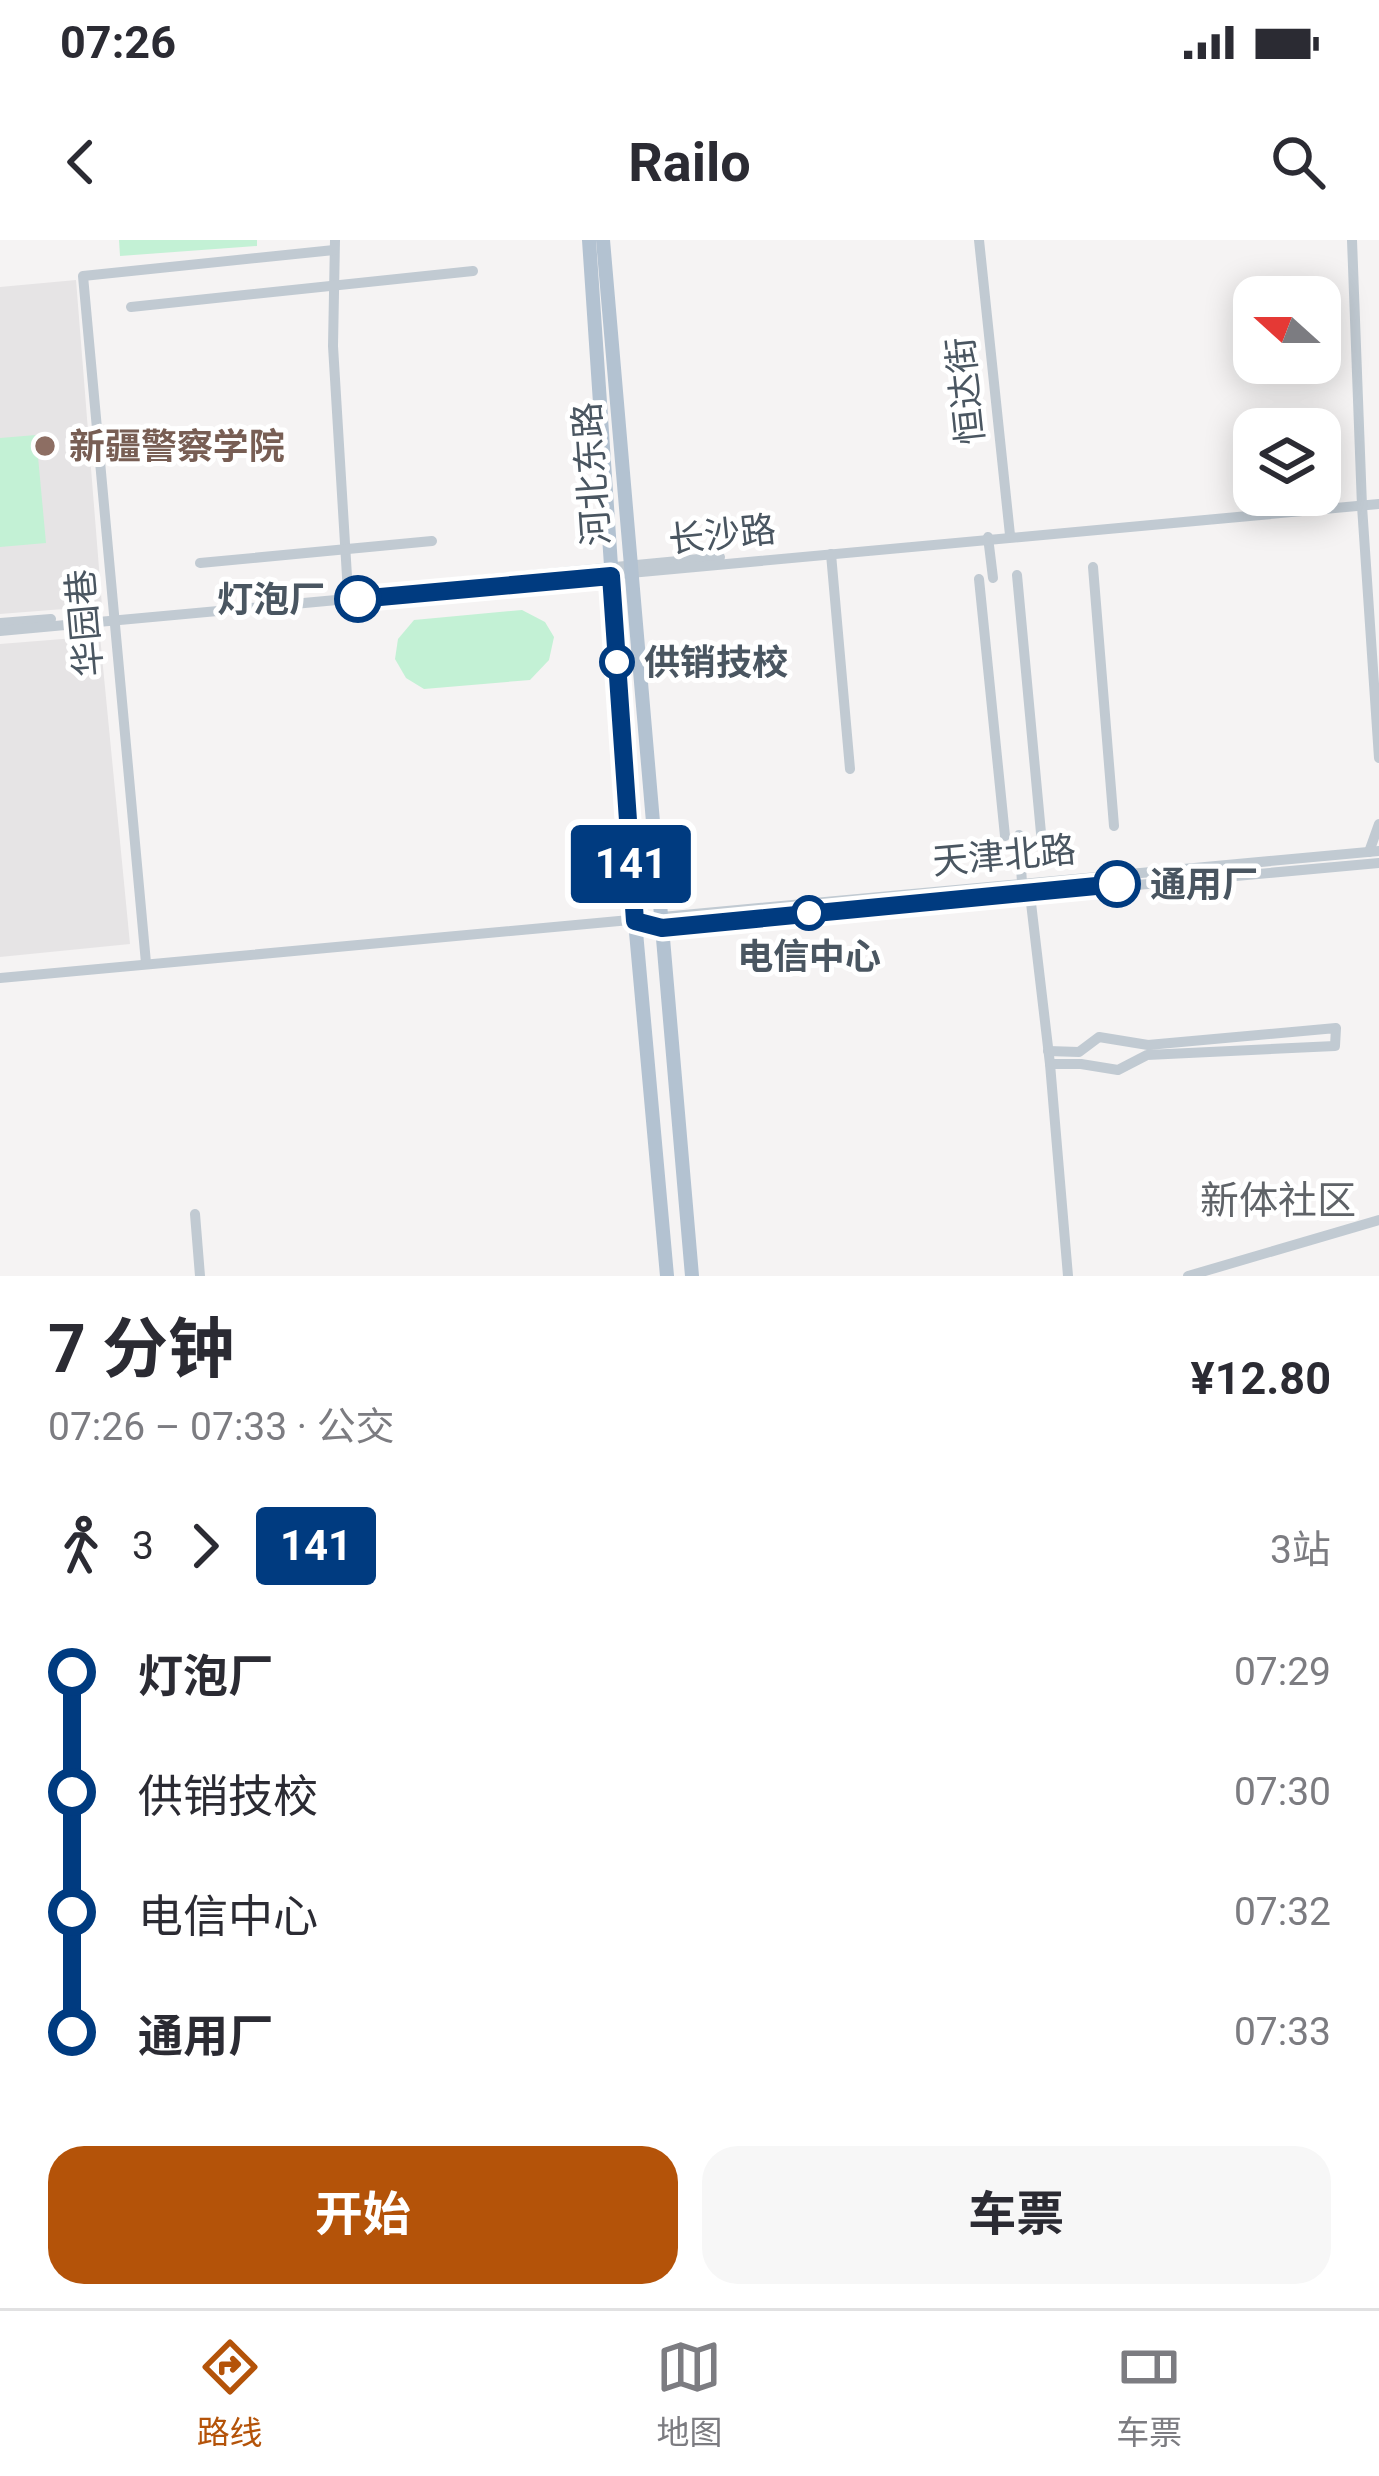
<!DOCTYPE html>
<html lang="zh">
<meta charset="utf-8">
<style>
:root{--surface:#fff;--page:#f7f7f7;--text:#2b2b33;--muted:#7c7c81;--line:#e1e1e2;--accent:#b45309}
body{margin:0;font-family:Roboto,"Noto Sans SC",sans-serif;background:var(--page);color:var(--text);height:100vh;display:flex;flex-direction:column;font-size:45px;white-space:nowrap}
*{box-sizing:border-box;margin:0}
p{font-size:39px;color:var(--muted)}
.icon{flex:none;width:66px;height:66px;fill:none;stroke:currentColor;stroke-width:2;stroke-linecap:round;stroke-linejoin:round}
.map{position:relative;height:1036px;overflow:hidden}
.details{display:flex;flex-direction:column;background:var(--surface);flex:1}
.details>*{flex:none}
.badge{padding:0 24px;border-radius:9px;font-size:42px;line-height:78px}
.needle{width:78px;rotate:291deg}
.fabs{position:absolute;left:1233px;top:36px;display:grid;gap:24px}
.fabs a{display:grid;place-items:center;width:108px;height:108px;border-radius:24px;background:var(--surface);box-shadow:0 6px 30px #0003;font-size:60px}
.map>.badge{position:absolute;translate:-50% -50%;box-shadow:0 0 0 6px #fff}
.legs{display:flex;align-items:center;gap:18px;height:132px;padding:0 48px;font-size:39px}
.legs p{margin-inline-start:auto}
.overview{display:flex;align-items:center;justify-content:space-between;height:204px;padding:0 48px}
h1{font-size:66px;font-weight:700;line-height:90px}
.action{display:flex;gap:24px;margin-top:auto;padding:24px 48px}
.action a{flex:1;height:138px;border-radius:36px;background:var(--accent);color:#fff;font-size:48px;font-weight:700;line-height:138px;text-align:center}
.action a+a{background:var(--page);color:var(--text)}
ul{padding:0 48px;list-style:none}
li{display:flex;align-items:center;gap:42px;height:120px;font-size:45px}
li i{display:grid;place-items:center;width:18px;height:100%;margin:0 15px;background:currentColor}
li i::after{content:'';width:30px;height:30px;margin:-15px;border:9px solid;border-radius:50%;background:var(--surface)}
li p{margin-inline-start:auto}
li:first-child i{background:linear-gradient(#0000 50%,currentColor 0)}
li:last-child i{background:linear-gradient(currentColor 50%,#0000 0)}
.status{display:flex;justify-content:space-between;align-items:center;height:84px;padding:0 60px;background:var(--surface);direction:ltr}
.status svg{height:33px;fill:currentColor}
header{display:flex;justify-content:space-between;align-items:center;height:156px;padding:0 48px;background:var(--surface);font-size:54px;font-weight:700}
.menu{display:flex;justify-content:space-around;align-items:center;height:168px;border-top:3px solid var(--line);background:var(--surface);font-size:33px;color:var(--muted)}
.menu a{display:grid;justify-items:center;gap:6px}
.menu .active{color:var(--accent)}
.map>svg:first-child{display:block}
.education{fill:#e6e4e5}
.grass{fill:#c3f1d5}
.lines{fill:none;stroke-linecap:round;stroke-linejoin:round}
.minor{stroke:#c1cad2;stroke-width:10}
.major{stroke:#b3c2d1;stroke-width:14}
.line-1-casing{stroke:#fff;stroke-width:27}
.line-1{stroke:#003b80;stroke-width:18}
.education-dot{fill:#8d6e63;stroke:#fff;stroke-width:4.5}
.stop-1-dot{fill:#fff;stroke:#003b80;stroke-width:6}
.labels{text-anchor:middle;stroke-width:10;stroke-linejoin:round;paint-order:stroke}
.street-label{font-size:36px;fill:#4a5661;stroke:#fff}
.education-label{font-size:36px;font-weight:bold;fill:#785e54;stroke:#fff;text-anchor:start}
.stop-label{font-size:36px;font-weight:bold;fill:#4a5661;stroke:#fff;text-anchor:start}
.neighbourhood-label{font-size:39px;fill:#5f6368;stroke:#fff}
</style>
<div class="status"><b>07:26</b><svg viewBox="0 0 49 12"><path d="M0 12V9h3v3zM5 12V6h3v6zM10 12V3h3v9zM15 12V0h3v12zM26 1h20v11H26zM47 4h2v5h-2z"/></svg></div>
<header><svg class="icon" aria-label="back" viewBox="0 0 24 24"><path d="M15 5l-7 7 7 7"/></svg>Railo<svg class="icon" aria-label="search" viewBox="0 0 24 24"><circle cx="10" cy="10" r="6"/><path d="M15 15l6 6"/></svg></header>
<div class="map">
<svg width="1379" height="1036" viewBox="0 0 1379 1036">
<rect width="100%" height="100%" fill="#f5f3f3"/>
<g class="education">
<polygon points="76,40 102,366 0,374 0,47"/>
<polygon points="100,396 130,704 0,717 0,404"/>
</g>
<g class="grass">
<polygon points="119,0 257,0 257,6 120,16"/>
<polygon points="36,195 46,303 0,307 0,198"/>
<polygon points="522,370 545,382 554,397 549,420 530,440 424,449 406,438 395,419 398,399 414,380"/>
</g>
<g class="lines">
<g class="minor">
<polyline points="335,0 333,106 348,353"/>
<polyline points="979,0 1010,295"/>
<polyline points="1352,0 1362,266 1379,518"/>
<polyline points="131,67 473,31"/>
<polyline points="988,297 993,338"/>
<polyline points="831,314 850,529"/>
<polyline points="200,323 432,301"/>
<polyline points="1093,327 1114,586"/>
<polyline points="1017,335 1041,593"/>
<polyline points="979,339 1005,596"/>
<polyline points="428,345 720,317"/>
<polyline points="0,383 51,379"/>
<polyline points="0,391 1379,264"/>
<polyline points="1019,595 1022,643"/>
<polyline points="1369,612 1379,584"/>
<polyline points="1029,646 1050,824 1068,1036"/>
<polyline points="639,682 662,688 1379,623"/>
<polyline points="146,723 83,36 334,10"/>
<polyline points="0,738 1379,611"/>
<polyline points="1048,811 1079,812 1099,797 1148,805 1336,788 1335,806 1147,815 1118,830 1081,824 1050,824"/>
<polyline points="195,974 200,1036"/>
<polyline points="1188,1036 1379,980"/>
</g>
<g class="major">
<polyline points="589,0 635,681 667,1036"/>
<polyline points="603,0 692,1036"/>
</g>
</g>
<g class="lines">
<defs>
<polyline id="line-1" points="358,359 611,336 635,681 662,688 1117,644"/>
</defs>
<use href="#line-1" class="line-1-casing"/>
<use href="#line-1" class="line-1"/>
</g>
<circle class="education-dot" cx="45" cy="206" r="12"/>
<g class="stop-1-dot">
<circle cx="358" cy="359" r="21"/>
<circle cx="617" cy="422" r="15"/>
<circle cx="1117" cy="644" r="21"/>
<circle cx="809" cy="673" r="15"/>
</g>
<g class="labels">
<g class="street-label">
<text transform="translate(965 151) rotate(-96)" y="13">恒达街</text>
<text transform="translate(591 234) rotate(-94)" y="13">河北东路</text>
<text transform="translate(722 294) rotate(-6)" y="13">长沙路</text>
<text transform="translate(84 383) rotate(-95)" y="13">华园巷</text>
<text transform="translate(1004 615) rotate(-5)" y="13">天津北路</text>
</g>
<g class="education-label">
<text x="69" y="219">新疆警察学院</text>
</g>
<g class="stop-label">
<text x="325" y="372" text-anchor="end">灯泡厂</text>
<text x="644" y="435">供销技校</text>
<text x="1150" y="657">通用厂</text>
<text x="809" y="729" text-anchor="middle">电信中心</text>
</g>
<g class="neighbourhood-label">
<text x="1278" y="974">新体社区</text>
</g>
</g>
</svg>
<div class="fabs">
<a><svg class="needle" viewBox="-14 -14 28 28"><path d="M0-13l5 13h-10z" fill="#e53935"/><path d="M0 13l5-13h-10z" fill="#7c7c81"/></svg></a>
<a><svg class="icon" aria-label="layers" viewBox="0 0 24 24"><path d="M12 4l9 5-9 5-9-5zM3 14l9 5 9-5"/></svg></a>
</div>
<b class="badge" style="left:631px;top:624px;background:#003b80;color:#fff">141</b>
</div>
<section class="details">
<div class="overview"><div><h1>7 分钟</h1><p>07:26 – 07:33 · 公交</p></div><b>¥12.80</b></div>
<div class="legs"><svg class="icon" aria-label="walk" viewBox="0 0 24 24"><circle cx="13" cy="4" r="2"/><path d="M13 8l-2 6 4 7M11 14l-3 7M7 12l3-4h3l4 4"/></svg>3<svg class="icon" aria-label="forward" viewBox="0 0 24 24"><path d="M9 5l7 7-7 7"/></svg><b class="badge" style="background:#003b80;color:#fff">141</b><p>3站</p></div>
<ul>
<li><i style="color:#003b80"></i><b>灯泡厂</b><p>07:29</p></li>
<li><i style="color:#003b80"></i><span>供销技校</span><p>07:30</p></li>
<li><i style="color:#003b80"></i><span>电信中心</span><p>07:32</p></li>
<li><i style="color:#003b80"></i><b>通用厂</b><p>07:33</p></li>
</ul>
<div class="action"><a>开始</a><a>车票</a></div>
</section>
<nav class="menu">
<a class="active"><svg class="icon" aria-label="directions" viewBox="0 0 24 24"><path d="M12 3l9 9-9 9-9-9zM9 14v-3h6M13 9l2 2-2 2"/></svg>路线</a>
<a><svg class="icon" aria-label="map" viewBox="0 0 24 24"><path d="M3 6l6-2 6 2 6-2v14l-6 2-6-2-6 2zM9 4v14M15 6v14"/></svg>地图</a>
<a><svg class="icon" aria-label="tickets" viewBox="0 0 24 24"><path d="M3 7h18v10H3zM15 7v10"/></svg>车票</a>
</nav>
